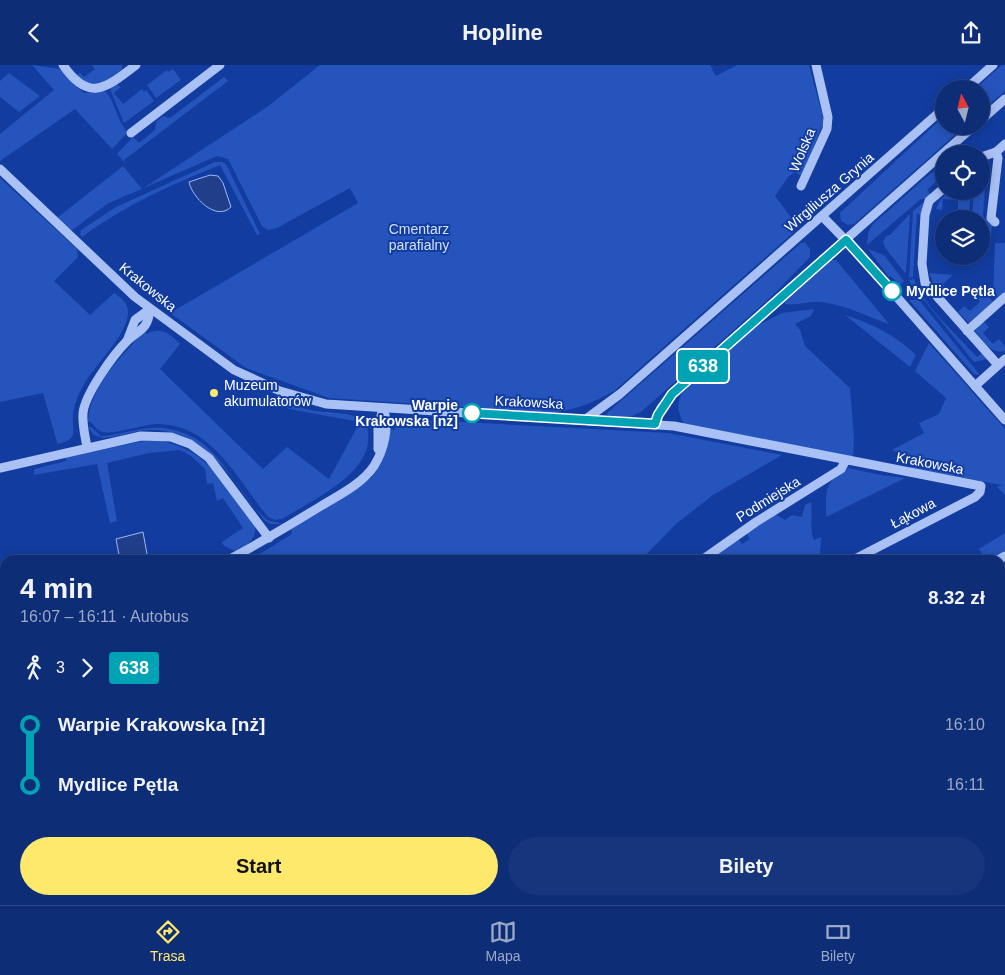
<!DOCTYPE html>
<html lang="pl">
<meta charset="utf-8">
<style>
:root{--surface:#0e2d77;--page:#17357c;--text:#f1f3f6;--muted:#9ba8c6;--line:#2e4989;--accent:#ffe96d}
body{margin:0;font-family:Arial,sans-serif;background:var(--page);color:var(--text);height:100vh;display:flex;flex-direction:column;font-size:19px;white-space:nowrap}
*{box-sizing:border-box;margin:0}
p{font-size:16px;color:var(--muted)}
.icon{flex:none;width:28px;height:28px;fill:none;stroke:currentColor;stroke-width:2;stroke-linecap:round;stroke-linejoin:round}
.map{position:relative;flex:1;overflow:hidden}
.side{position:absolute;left:0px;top:490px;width:1005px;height:350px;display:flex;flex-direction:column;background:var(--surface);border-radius:15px 15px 0 0;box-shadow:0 2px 12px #0003,0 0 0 1px var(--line)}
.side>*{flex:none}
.badge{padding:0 10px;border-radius:4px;font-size:18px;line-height:32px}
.needle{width:32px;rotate:353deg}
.tools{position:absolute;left:935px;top:15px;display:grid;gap:10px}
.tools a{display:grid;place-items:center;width:55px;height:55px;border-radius:50%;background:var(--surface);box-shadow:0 2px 12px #0003,0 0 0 1px var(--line);font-size:25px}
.map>.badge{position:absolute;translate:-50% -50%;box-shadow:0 0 0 2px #fff}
.legs{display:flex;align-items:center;gap:8px;height:55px;padding:0 20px;font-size:16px}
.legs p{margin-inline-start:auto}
.headline{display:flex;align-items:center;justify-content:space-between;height:85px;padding:0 20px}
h1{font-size:28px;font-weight:700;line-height:38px}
.primary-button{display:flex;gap:10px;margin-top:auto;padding:10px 20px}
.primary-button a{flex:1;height:58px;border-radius:30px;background:var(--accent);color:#111;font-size:20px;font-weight:700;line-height:58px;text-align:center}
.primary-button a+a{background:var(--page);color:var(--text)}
ul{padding:0 20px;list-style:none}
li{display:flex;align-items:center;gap:18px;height:60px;font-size:19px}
li i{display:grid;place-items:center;width:8px;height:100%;margin:0 6px;background:currentColor}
li i::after{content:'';width:12px;height:12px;margin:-6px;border:4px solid;border-radius:50%;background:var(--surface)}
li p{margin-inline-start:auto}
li:first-child i{background:linear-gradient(#0000 50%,currentColor 0)}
li:last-child i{background:linear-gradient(currentColor 50%,#0000 0)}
header{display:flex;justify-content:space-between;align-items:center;height:65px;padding:0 20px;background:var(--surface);font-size:22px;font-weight:700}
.dock{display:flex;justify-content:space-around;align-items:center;height:70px;border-top:1px solid var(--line);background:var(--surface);font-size:14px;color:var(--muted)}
.dock a{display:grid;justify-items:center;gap:2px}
.dock .active{color:var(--accent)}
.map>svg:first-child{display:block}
.green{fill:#2554bd}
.water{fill:#203e8a;stroke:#9bb9f8}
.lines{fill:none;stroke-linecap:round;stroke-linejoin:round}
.minor{stroke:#a9c1f5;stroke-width:9}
.line-1-casing{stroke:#fff;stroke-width:11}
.line-1{stroke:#00a3b4;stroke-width:8}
.stop-1-dot{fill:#fff;stroke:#00a3b4;stroke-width:2.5}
.poi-dot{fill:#ffe96d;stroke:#123c9f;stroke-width:2}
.labels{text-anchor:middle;stroke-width:4;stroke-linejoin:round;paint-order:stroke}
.street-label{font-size:14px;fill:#fff;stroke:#123c9f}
.park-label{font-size:14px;fill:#d2e0fe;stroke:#123c9f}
.stop-label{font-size:14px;font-weight:bold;fill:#fff;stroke:#123c9f;text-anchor:start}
.poi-label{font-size:14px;fill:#fff;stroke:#123c9f;text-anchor:start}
</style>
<header><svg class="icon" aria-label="back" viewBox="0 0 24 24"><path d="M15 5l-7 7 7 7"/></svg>Hopline<svg class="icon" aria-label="share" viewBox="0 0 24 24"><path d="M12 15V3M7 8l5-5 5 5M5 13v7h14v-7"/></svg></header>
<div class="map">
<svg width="1005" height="840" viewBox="0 0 1005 840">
<rect width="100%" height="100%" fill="#123c9f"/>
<g class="green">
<path d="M 32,0 L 60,4 L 84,28 L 105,26 C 116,37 116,55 128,67 L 112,84 L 75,44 L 0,96 L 0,69 L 54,25 Z"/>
<path d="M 92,0 L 122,0 L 122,5 C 110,15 101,20 85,18 L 77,10 L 80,8 L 84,12 L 95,4 Z"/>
<path d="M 320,0 L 710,0 L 716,11 L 737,0 L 809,0 L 824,56 L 802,112 L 795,107 L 788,112 L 775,131 L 793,155 L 796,162 L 793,168 L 614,326 C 593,338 574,345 550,348 L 329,333 L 246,303 L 170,248 L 358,138 L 350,123 L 277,163 L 268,165 L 262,161 L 228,94 L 217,91 L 107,139 L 71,166 L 57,153 L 123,101 L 142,124 L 267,42 Z"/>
<polygon points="1002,0 1005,0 1005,26 981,47 981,24 975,24"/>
<polygon points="173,4 181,15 156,33 147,20 167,5 168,7"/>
<polygon points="9,8 40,31 19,47 0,32 0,16"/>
<polygon points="224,12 228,16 124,95 126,99 117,89 133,72 139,78 155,65 156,57 163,51 170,53"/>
<polygon points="116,19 121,22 114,28 123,39 142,24 144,27 146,25 154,36 124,58 110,24"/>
<polygon points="944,51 944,61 965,61 854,159 848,160 841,156 840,148"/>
<path d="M 215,97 L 222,97 L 226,99 L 260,169 L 257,170 L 220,100 C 169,121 127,139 82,172 L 80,170 L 81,165 L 116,142 Z"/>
<polygon points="938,106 944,107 944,119 939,114 927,125 931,130 925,134 921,134 867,180 868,168 873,159 931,108"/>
<polygon points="981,110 985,120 983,151 992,160 991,173 981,161 981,154 975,154 972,150 974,126 981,126"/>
<path d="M 0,113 L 77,184 L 78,192 L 54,216 L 90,250 L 114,228 C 122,233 129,239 128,249 C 127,270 93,302 83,321 C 78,330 74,340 73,350 C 72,368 79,374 58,379 L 59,384 L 43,328 L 0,337 Z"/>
<polygon points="950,126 971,126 969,148 958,148 958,135 943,134 942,145 936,144 940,135"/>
<polygon points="924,137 923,149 917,149 913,212 909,213 913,146"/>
<polygon points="910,149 906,207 905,208 886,184 883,177 886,171 890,170"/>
<polygon points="805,177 810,184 810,192 771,232 641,347 628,353 608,351 607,348 801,178"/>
<polygon points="995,178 1005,178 1005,229 997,236 993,232"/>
<polygon points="868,184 884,190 904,216 900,220 891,211 889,212"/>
<path d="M 832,195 L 836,195 L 889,259 C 865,251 849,241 821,237 C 809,236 797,241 785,239 L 785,237 Z"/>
<polygon points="929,208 953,210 943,219 949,228 944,231 935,222"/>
<path d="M 914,214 C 923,240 957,270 977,292 L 982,288 L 987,294 L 974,297 L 911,219 L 909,215 Z"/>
<polygon points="982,225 995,238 969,258 958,247 964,241 970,246 980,237 976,231"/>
<polygon points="909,235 919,235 980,310 974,309"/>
<path d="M 814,244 L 811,251 L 795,259 L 800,265 L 805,281 L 850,323 L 854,373 L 853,392 L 684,359 C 678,348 676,340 682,328 L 758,260 L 782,248 Z"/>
<path d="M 845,250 C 873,259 895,270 916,290 L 910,302 Z"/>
<path d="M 983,256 L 989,262 L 983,268 L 993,279 L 999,274 L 1005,281 L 1005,286 C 991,290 983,275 975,266 Z"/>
<path d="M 144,266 L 147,269 C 160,261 171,269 180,279 L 160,304 L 263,404 L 287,382 L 329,414 L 360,357 L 289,344 L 279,338 L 280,335 C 292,339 305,345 317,346 C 330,348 347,347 359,353 C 365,356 368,362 368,369 C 373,408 311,436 282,454 L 275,455 L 268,452 C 238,416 213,360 159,359 C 144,359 113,370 103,367 C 96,366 94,358 88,356 C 91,319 121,293 144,266 Z"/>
<polygon points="929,278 1005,364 1005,430 997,422 1002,420 910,403 913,393 892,385 924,368 919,358 939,349 946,333 915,306"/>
<polygon points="406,354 668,368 782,390 713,430 676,459 641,495 250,495 292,469 291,464 335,438 371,413 380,400 390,364 394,365 399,358"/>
<path d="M 88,362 L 91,362 L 101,371 C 122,370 141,361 162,363 C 220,369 229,420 265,453 C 270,458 278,456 282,459 L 270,459 L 264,455 C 234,416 205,362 148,365 C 133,366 118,372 103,373 L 94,370 Z"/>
<path d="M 150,375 C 204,378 226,420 255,460 C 257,475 247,480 235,486 L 224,481 L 222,477 L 243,463 L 223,433 L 217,436 L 213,418 L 207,419 L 205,404 L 191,391 L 180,385 L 149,388 L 107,398 L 117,456 L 110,458 L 97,399 L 34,410 L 34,404 L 66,396 L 65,392 Z"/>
<path d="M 848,403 L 881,410 L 905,413 L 826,452 C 826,424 824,418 848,403 Z"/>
<path d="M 811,437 C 813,450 809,464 814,475 L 821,472 L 820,490 L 810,495 L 706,495 L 737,472 L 742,479 L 750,474 L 745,467 L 775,449 L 785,455 L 792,450 L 802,452 L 805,440 Z"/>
<polygon points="1005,468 1005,486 986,495 979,484"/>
<polygon points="1005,539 1005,618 1000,621 1000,542"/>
<polygon points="1005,701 1005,840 0,840 0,837 7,835 1000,835 1000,704"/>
</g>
<g class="water">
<path d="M 210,110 L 218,111 L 223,118 L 231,142 C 216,157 192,132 189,117 Z"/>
<polygon points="143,467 148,495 120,495 116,474"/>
</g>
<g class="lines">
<g class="minor">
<path d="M 63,0 C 89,38 106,23 136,0"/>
<polyline points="966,24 993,0"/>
<polyline points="981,55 1005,34"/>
<polyline points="131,68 220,0"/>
<polyline points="981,92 996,87 1005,79"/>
<polyline points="0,104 135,232 234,305 280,326 326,339 674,361 981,421 980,427 975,432 853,495"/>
<polyline points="801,121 827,64 828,52 816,0"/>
<polyline points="944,123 929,136 925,150 922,199 925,218 998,300"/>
<polyline points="822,151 859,189 1005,355"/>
<polyline points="995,157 991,153 998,93 996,87"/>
<polyline points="967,266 1005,232"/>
<polyline points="127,276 135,255 150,244"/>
<polyline points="975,321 1005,294"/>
<polyline points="586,354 620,329 944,43"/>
<polyline points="655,359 661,343 679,322 974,61"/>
<path d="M 87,382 C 85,371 82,359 83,348 C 85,329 113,290 127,276 C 140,264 148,265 150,244"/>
<polyline points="378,384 378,363 383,343"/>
<polyline points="0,403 141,371 171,372 190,379 209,393 269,473"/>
<path d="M 228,495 C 260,478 290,460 321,441 C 339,430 362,419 374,401 C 384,385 390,361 383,343"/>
<polyline points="702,495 756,457 841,404 846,395"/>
<polyline points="998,495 1005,491"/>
<polyline points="0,571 5,569"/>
<polyline points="1000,699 1005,696"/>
</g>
</g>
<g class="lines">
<defs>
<polyline id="line-1" points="472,348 655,359 658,350 672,329 846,175 892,226"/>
</defs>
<use href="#line-1" class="line-1-casing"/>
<use href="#line-1" class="line-1"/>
</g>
<g class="stop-1-dot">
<circle cx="892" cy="226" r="9"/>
<circle cx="472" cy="348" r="9"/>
</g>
<circle class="poi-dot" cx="214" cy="328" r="5"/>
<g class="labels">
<g class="street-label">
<text transform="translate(802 85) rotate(-67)" y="5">Wolska</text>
<text transform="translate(829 127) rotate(-41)" y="5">Wirgiliusza Grynia</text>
<text transform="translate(148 222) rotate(39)" y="5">Krakowska</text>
<text transform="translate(529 337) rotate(3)" y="5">Krakowska</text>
<text transform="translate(930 398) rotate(11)" y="5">Krakowska</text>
<text transform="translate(768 434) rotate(-32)" y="5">Podmiejska</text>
<text transform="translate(913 448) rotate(-28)" y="5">Łąkowa</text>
</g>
<g class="park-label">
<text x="419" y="169">Cmentarz<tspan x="419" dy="16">parafialny</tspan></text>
</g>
<g class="stop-label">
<text x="906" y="231">Mydlice Pętla</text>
<text x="458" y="345" text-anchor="end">Warpie<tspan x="458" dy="16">Krakowska [nż]</tspan></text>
</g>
<g class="poi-label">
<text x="224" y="325">Muzeum<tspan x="224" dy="16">akumulatorów</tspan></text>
</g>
</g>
</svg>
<div class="tools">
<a><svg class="needle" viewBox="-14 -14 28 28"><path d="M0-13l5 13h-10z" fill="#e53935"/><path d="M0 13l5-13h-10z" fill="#9ba8c6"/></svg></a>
<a><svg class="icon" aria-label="locate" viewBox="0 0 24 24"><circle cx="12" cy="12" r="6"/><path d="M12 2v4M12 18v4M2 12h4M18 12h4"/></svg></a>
<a><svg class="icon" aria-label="layers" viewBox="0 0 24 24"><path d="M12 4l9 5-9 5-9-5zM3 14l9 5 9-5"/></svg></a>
</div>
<b class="badge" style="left:703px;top:301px;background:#00a3b4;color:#fff">638</b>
<section class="side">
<div class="headline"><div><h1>4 min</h1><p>16:07 – 16:11 · Autobus</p></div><b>8.32 zł</b></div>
<div class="legs"><svg class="icon" aria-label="walk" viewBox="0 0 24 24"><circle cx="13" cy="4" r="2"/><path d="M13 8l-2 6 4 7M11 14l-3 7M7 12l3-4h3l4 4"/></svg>3<svg class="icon" aria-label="forward" viewBox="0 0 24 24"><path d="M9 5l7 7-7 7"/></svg><b class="badge" style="background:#00a3b4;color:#fff">638</b></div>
<ul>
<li><i style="color:#00a3b4"></i><b>Warpie Krakowska [nż]</b><p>16:10</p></li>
<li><i style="color:#00a3b4"></i><b>Mydlice Pętla</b><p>16:11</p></li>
</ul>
<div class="primary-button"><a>Start</a><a>Bilety</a></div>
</section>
</div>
<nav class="dock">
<a class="active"><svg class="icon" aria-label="directions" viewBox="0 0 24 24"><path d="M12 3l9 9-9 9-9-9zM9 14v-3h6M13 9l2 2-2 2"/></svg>Trasa</a>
<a><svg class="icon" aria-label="map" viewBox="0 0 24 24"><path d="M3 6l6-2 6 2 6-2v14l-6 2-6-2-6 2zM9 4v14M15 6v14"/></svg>Mapa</a>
<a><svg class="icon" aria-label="tickets" viewBox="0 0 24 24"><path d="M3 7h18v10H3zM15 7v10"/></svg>Bilety</a>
</nav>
